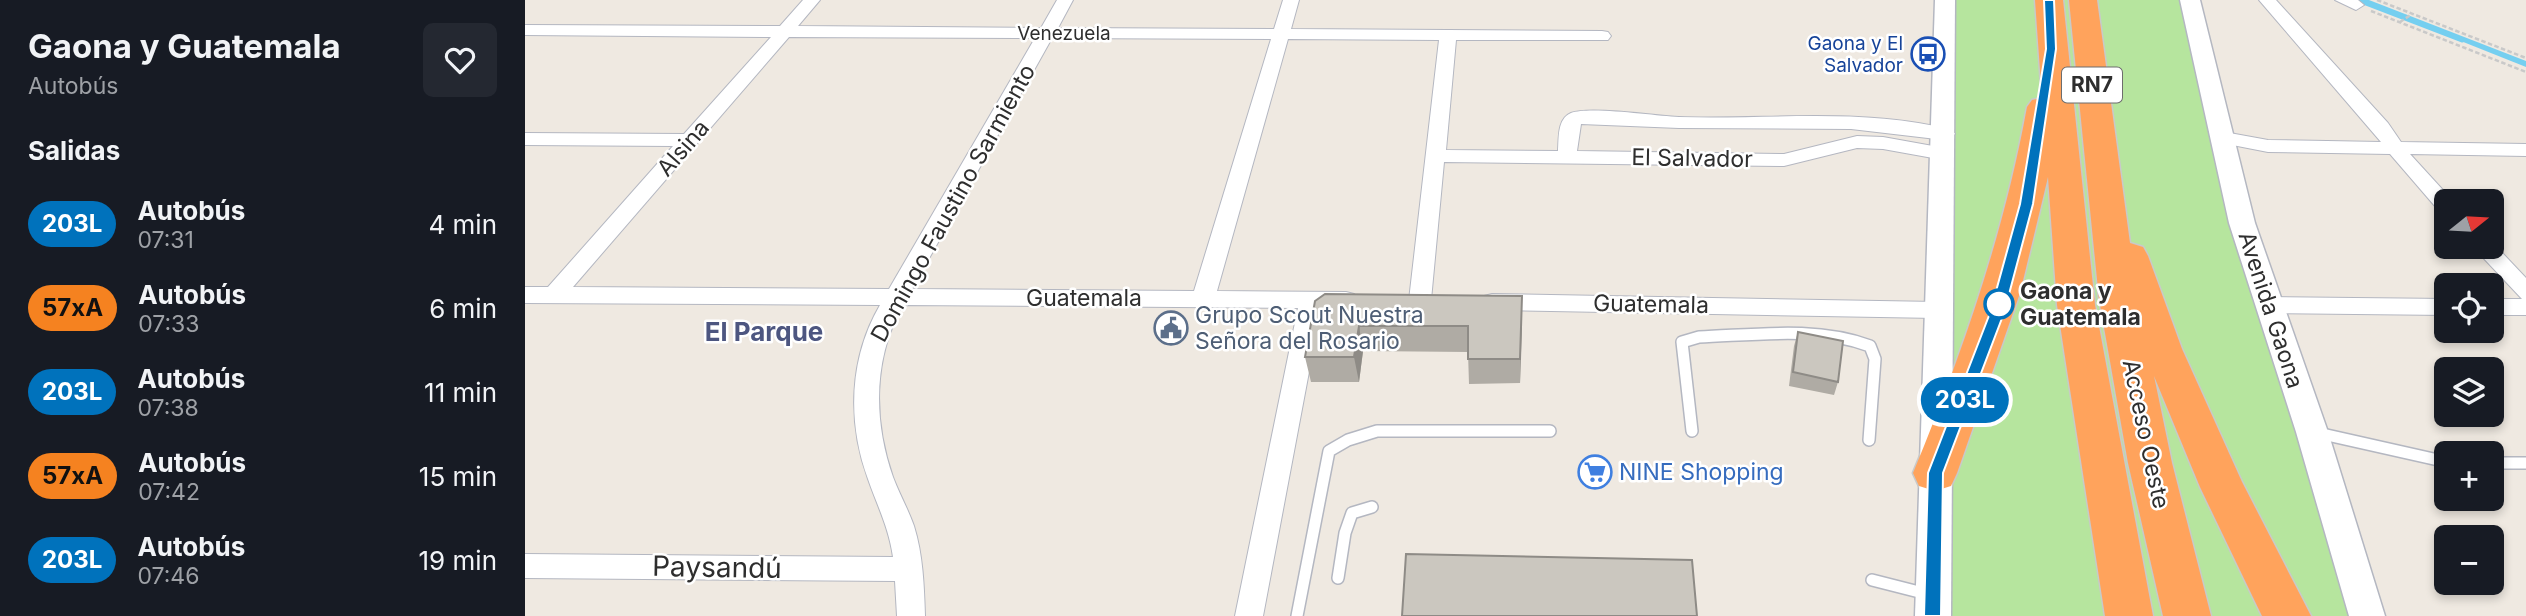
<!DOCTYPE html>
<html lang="es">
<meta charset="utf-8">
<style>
:root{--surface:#171b24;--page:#242831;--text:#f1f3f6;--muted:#9ea1a6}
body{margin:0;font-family:Inter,sans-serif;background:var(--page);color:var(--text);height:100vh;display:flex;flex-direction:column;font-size:26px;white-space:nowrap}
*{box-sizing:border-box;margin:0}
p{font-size:23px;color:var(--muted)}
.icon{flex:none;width:38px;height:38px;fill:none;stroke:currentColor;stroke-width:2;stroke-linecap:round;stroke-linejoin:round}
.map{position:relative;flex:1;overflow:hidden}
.details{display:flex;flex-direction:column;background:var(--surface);width:525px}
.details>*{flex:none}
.badge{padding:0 14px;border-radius:23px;font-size:24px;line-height:46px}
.needle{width:46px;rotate:72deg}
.buttons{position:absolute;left:1909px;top:189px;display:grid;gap:14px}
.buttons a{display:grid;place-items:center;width:70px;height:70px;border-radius:10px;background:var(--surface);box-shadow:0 4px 10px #0003;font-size:35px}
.map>.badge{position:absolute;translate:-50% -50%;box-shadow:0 0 0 4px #fff}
h2{padding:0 28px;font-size:26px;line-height:63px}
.round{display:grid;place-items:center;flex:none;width:74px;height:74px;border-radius:10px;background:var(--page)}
.overview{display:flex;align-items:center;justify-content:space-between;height:119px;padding:0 28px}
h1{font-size:33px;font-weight:700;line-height:52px}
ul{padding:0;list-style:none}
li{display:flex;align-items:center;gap:21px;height:84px;padding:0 28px}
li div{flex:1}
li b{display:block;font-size:26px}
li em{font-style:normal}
li .badge{min-width:77px;font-weight:700;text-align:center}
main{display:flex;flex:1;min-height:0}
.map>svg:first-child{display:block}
.green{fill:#b6e59e}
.water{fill:#75cff0}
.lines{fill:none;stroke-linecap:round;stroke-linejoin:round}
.stream{stroke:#75cff0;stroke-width:5}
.service-casing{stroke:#b4b7c1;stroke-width:14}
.minor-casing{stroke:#b4b7c1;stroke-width:2}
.tertiary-casing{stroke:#b4b7c1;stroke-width:3}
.motorway-casing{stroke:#c9c9c9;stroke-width:3}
.path{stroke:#c9c9c9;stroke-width:2.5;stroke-dasharray:4.5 2.5;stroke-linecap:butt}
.service{stroke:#fff;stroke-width:11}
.minor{fill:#fff;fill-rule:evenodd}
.tertiary{fill:#fff;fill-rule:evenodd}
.motorway{fill:#ffa35c;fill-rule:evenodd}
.wall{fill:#afaba4}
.shaded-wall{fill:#8e8b86}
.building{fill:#cbc7bf;stroke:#8e8b86;stroke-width:2}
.line{fill:#0072bc;stroke:#fff;stroke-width:2}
.stop-dot{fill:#fff;stroke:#0072bc;stroke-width:3.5}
.labels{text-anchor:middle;stroke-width:5;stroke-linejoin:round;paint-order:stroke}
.far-street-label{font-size:19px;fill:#2e2e2e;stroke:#fff}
.far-transit-label{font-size:19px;fill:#164399;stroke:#fff;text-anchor:end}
.shield{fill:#fff;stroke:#6d6d6d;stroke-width:2}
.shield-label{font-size:21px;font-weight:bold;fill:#2e2e2e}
.street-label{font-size:23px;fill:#2e2e2e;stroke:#fff}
.stop-label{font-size:23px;font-weight:bold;fill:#2e2e2e;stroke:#fff;text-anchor:start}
.service-label{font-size:23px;fill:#4e5e75;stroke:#fff;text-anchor:start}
.shop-label{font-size:23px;fill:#366cbe;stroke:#fff;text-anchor:start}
.quarter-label{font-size:26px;font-weight:bold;fill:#4d5680;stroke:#fff}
.near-street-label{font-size:28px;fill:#2e2e2e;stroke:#fff}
</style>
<main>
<section class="details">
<div class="overview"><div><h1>Gaona y Guatemala</h1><p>Autobús</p></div><a class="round"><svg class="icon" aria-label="heart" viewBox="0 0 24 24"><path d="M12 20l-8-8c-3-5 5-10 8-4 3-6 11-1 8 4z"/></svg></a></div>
<h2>Salidas</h2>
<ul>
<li><span class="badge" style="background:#0072bc;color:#fff">203L</span><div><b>Autobús</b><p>07:31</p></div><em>4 min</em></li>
<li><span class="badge" style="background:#f58220;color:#111">57xA</span><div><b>Autobús</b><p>07:33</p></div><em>6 min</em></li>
<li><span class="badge" style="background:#0072bc;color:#fff">203L</span><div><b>Autobús</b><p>07:38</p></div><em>11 min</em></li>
<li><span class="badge" style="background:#f58220;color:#111">57xA</span><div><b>Autobús</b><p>07:42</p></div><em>15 min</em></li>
<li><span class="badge" style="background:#0072bc;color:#fff">203L</span><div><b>Autobús</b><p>07:46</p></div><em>19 min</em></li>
</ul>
</section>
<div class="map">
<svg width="2001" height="616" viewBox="0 0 2001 616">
<rect width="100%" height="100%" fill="#efe9e1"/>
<polygon class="green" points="1420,0 1665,0 1842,616 1408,616"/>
<polygon class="water" points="1833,0 1844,0 2001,61 2001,67"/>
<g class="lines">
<polyline class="stream" points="1833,0 1937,40"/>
<defs>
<g id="service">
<path d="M 1167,431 L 1157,342 L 1174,337 C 1230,335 1291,326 1345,346 L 1350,359 L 1344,440"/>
<polyline points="1793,433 1922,462"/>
<polyline points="1967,463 2001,463"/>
<polyline points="813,578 820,533 827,513 847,507"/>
<polyline points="1347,580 1402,594"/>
<polyline points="772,616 804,451 823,440 852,431 1025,431"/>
</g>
<g id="minor">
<path d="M 278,0 L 295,0 L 273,26 L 516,28 L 532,0 L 548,0 L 533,28 L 749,29 L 758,0 L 774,0 L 766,29 L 1077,31 L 1083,32 L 1086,36 L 1083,40 L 931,40 L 921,150 L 1033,151 C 1034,138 1032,119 1046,113 C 1065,106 1130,116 1154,117 C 1244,120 1338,107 1427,130 L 1430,134 L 1420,140 L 1326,129 L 1154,128 L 1056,124 L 1052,151 L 1259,154 L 1332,136 L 1358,137 L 1419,148 L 1429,154 L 1419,160 L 1358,149 L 1332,148 L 1259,166 L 919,162 L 906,300 L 903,306 L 887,306 L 884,300 L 914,40 L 763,39 L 692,291 L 821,292 L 829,294 L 832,300 L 829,306 L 796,308 L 738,616 L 710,616 L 773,308 L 378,305 C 348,358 348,420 368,477 C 374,493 383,509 389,526 C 398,555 399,586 400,616 L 372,616 L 370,581 L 0,578 L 0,554 L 368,557 C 364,528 352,505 343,479 C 322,422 324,358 355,305 L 0,303 L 0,287 L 23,287 L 148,146 L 0,145 L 0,133 L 159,134 L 246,37 L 0,35 L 0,25 L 255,26 ZM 264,37 L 510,38 L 364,289 L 48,287 ZM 527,38 L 746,39 L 669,291 L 387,289 Z"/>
<polygon points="1734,0 1751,0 1863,123 1876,142 2001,144 2001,156 1885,154 1928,201 1922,201 1922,214 1915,212 1865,154 1743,152 1692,142 1689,138 1699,132 1743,140 1856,142"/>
<polygon points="1810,0 1833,0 1839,5 1831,10"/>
<polygon points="1967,242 2001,278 2001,315 1967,315 1967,299 1997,299 1948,247 1967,247"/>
<polygon points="967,294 1412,302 1420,304 1423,310 1420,316 1412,318 967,310 959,308 956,302 959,296"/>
<polygon points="1742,297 1922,299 1922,315 1742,313 1734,311 1731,305 1734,299"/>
</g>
<g id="tertiary">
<polygon points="1410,0 1430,0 1426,616 1390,616"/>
<polygon points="1655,0 1675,0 1730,223 1803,432 1860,616 1824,616 1771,432 1704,223"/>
</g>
<g id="motorway">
<path d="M 1510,0 L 1538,0 L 1570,305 L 1628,616 L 1580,616 L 1532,305 L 1523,177 L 1495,293 L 1432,473 L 1426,486 L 1410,491 L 1394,486 L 1388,473 C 1437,354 1479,234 1502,107 L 1507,100 L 1517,98 Z"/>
<polygon points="1544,0 1572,0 1605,243 1618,247 1623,256 1657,349 1717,482 1786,616 1737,616 1675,487 1629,376 1647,463 1686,616 1638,616 1603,463 1574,299"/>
</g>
</defs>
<use href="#service" class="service-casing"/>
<use href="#minor" class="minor-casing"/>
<use href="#tertiary" class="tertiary-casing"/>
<use href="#motorway" class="motorway-casing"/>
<g class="path">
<polyline points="1852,0 2001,58"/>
<polyline points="1846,11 2001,72"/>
<polyline points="1875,22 1887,14"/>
</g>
<use href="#service" class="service"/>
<use href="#minor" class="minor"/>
<use href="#tertiary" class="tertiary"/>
<use href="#motorway" class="motorway"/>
</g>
<g class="wall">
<polygon points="997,296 995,383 944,384 943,352 838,351 834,382 786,382 780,357 790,301"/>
<polygon points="1273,332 1313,382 1309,395 1264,386 1269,346"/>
</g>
<g class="shaded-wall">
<polygon points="997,296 997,321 995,383 995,359"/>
<polygon points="834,326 838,351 834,382 829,357"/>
</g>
<g class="building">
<polygon points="800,294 997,296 995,359 943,359 943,326 834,326 829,357 780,357 790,301"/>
<polygon points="1273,332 1318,341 1313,382 1268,372"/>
<polygon points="881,554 1167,560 1172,616 877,616"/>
</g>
<polygon class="line" points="1519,0 1529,0 1531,49 1508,204 1479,313 1418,473 1416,616 1399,616 1403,473 1465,313 1495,204 1521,49"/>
<defs>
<symbol id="bus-ring" viewBox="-11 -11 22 22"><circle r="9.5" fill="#fff" stroke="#1a4fb4" stroke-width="1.5"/><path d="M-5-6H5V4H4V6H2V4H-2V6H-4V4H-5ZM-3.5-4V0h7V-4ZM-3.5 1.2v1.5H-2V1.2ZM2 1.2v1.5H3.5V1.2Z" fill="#1a4fb4"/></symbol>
<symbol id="civic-ring" viewBox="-11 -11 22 22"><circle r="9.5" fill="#fff" stroke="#5c6f8a" stroke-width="1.5"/><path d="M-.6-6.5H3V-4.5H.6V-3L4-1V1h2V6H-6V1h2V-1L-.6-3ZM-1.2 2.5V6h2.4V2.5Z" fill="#5c6f8a"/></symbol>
<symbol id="supermarket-ring" viewBox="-11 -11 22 22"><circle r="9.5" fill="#fff" stroke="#3f7fe0" stroke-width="1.5"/><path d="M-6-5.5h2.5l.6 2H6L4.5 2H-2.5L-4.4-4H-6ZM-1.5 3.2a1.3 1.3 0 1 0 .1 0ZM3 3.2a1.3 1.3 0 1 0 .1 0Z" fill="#3f7fe0"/></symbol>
</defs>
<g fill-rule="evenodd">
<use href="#bus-ring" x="1384" y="35" width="38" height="38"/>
<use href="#civic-ring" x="627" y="309" width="38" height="38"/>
<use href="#supermarket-ring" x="1051" y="453" width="38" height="38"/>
</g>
<circle class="stop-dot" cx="1474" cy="304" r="14"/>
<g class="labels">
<g class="far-street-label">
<text x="539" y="40">Venezuela</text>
</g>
<g class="far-transit-label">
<text x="1378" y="50">Gaona y El<tspan x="1378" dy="22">Salvador</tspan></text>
</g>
<rect class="shield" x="1537" y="67.5" width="60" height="35" rx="5"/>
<g class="shield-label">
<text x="1567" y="92">RN7</text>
</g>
<g class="street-label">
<text transform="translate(158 148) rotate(-49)" y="8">Alsina</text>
<text transform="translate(1167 158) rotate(1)" y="8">El Salvador</text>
<text transform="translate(428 203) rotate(-61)" y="8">Domingo Faustino Sarmiento</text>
<text x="559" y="306">Guatemala</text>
<text transform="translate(1126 304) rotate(1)" y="8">Guatemala</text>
<text transform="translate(1746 310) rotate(72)" y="8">Avenida Gaona</text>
<text transform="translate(1621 434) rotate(78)" y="8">Acceso Oeste</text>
</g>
<g class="stop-label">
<text x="1495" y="299">Gaona y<tspan x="1495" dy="26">Guatemala</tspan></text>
</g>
<g class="service-label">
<text x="670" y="323">Grupo Scout Nuestra<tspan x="670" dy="26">Señora del Rosario</tspan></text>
</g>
<g class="shop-label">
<text x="1094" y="480">NINE Shopping</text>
</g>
<g class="quarter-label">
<text x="239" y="341">El Parque</text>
</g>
<g class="near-street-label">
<text transform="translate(192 567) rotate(1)" y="10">Paysandú</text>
</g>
</g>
</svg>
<div class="buttons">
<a><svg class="needle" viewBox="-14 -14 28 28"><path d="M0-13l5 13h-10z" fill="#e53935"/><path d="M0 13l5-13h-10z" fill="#9ea1a6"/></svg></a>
<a><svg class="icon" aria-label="locate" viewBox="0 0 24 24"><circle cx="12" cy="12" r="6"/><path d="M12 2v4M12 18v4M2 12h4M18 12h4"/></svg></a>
<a><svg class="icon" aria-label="layers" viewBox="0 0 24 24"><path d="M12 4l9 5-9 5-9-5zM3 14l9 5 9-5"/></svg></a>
<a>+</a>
<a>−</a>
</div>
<b class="badge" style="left:1440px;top:400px;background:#0072bc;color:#fff">203L</b>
</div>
</main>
